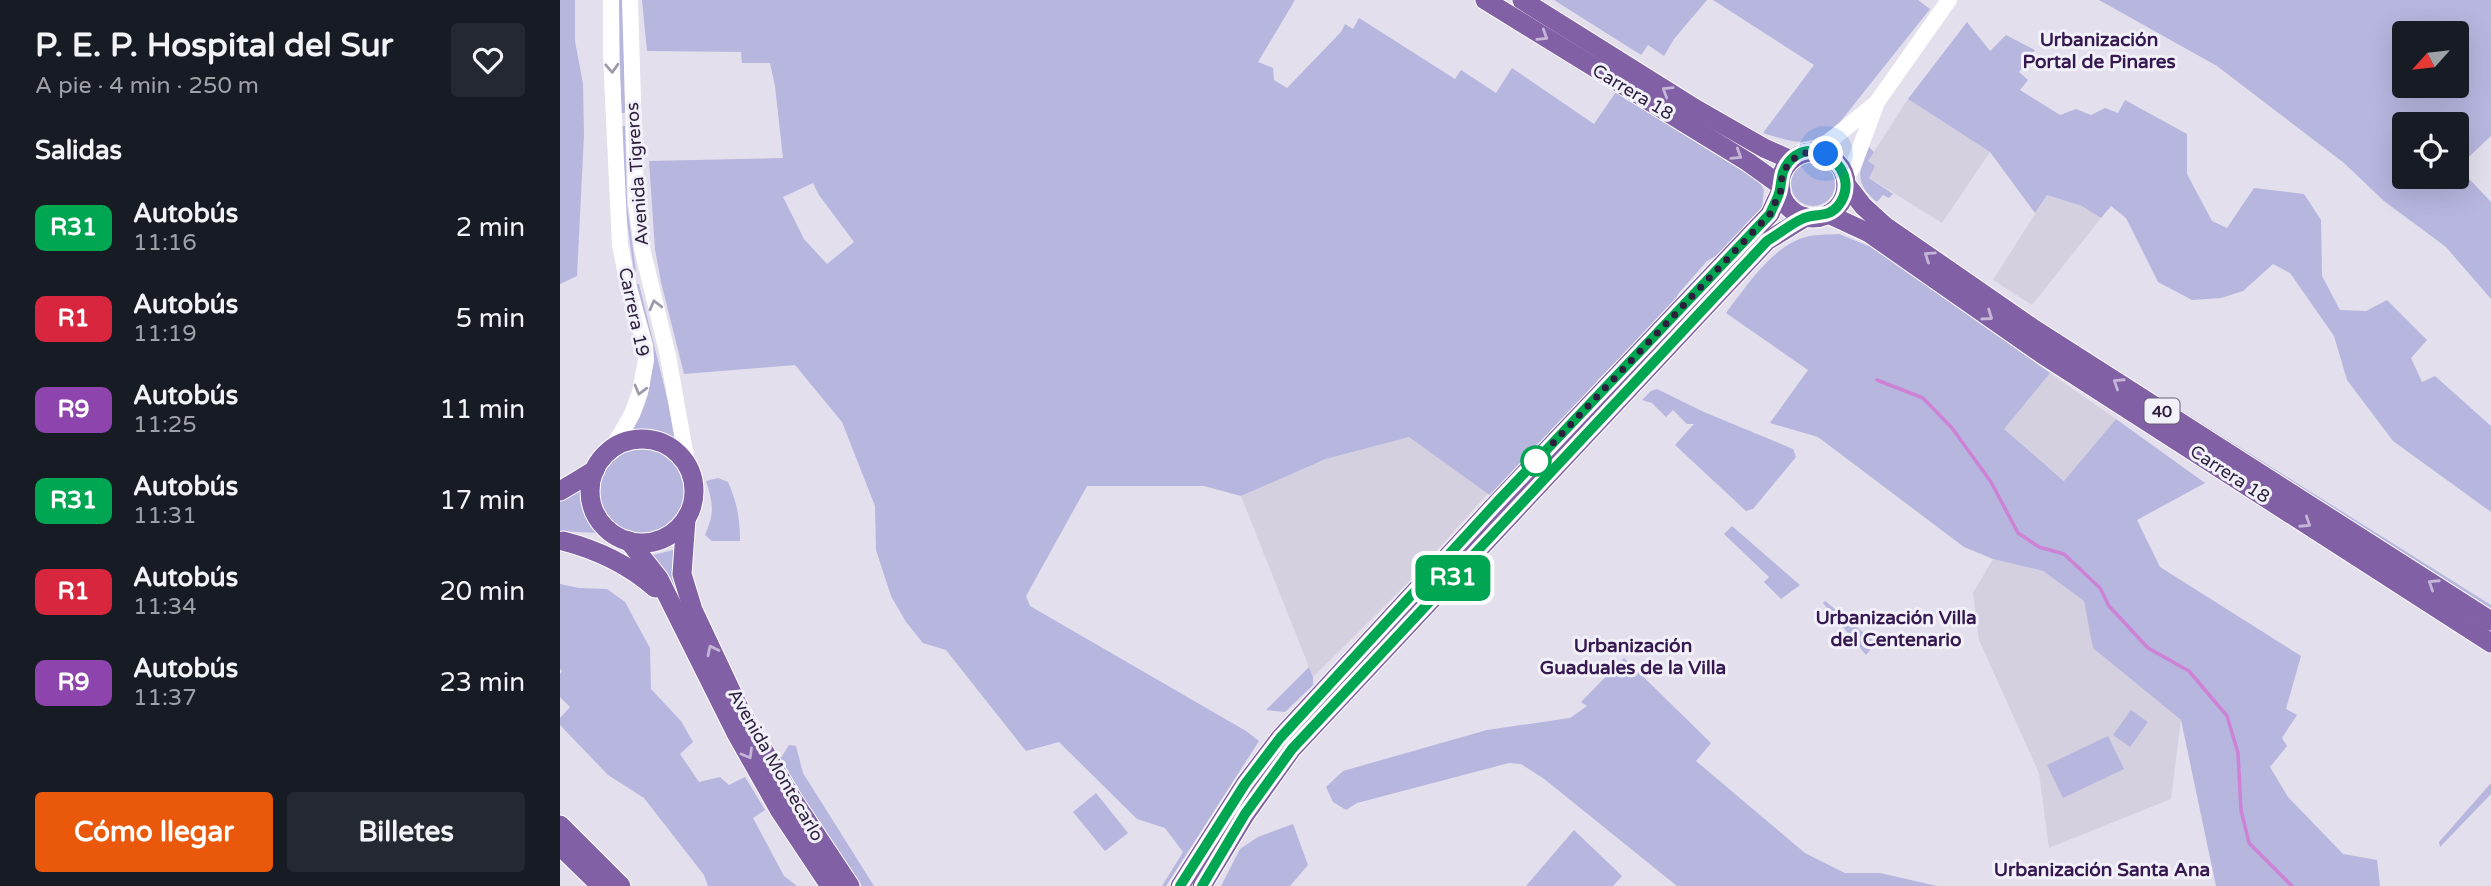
<!DOCTYPE html>
<html lang="es">
<meta charset="utf-8">
<style>
:root{--surface:#171b24;--page:#242831;--text:#f1f3f6;--muted:#9ea1a6;--accent:#ea580c}
body{margin:0;font-family:"Varela Round",sans-serif;background:var(--page);color:var(--text);height:100vh;display:flex;flex-direction:column;font-size:26px;white-space:nowrap}
*{box-sizing:border-box;margin:0}
p{font-size:23px;color:var(--muted)}
.icon{flex:none;width:38px;height:38px;fill:none;stroke:currentColor;stroke-width:2;stroke-linecap:round;stroke-linejoin:round}
.map{position:relative;flex:1;overflow:hidden}
.details{display:flex;flex-direction:column;background:var(--surface);width:560px}
.details>*{flex:none}
.badge{padding:0 14px;border-radius:10px;font-size:24px;line-height:46px}
.needle{width:46px;rotate:243deg}
.buttons{position:absolute;left:1832px;top:21px;display:grid;gap:14px}
.buttons a{display:grid;place-items:center;width:77px;height:77px;border-radius:7px;background:var(--surface);box-shadow:0 7px 28px #0002;font-size:35px}
.you{position:absolute;width:35px;height:35px;margin:-18px;border:5px solid #fff;border-radius:50%;background:#1a73e8;box-shadow:0 0 0 10px #1a73e833}
.map>.badge{position:absolute;translate:-50% -50%;box-shadow:0 0 0 4px #fff}
h2{padding:0 35px;font-size:26px;line-height:63px}
.round{display:grid;place-items:center;flex:none;width:74px;height:74px;border-radius:7px;background:var(--page)}
.headline{display:flex;align-items:center;justify-content:space-between;height:119px;padding:0 35px}
h1{font-size:33px;font-weight:700;line-height:52px}
.button{display:flex;gap:14px;margin-top:auto;padding:14px 35px}
.button a{flex:1;height:80px;border-radius:7px;background:var(--accent);color:#fff;font-size:28px;font-weight:700;line-height:80px;text-align:center}
.button a+a{background:var(--page);color:var(--text)}
ul{padding:0;list-style:none}
li{display:flex;align-items:center;gap:21px;height:91px;padding:0 35px}
li div{flex:1}
li b{display:block;font-size:26px}
li em{font-style:normal}
li .badge{min-width:77px;font-weight:700;text-align:center}
main{display:flex;flex:1;min-height:0}
.map>svg:first-child{display:block}
.built{fill:#d5d0e0}
.green{fill:#b6b6df;fill-rule:evenodd}
.lines{fill:none;stroke-linecap:round;stroke-linejoin:round}
.stream{stroke:#cd82d6;stroke-width:3.5}
.major-casing{stroke:#fff;stroke-width:21}
.minor{stroke:#fff;stroke-width:16}
.major{stroke:#8160a5;stroke-width:19}
.oneway{stroke:#c5b6d7}
.oneway2{stroke:#a09aa8}
.line-casing{stroke:#fff;stroke-width:16}
.line{stroke:#00a651;stroke-width:10}
.walk{stroke:#2d1f3d;stroke-width:7;stroke-dasharray:0 12.6}
.stop-dot{fill:#fff;stroke:#00a651;stroke-width:3.5}
.labels{text-anchor:middle;stroke-width:6;stroke-linejoin:round;paint-order:stroke}
.shield{fill:#f2f0f8;stroke:#685e75;stroke-width:2}
.shield-label{font-size:16px;font-weight:bold;fill:#2d1f3d}
.street-label{font-size:18px;fill:#2d1f3d;stroke:#f2f0f8}
.neighbourhood-label{font-size:19px;font-weight:bold;fill:#351950;stroke:#f2f0f8}
</style>
<main>
<section class="details">
<div class="headline"><div><h1>P. E. P. Hospital del Sur</h1><p>A pie · 4 min · 250 m</p></div><a class="round"><svg class="icon" aria-label="heart" viewBox="0 0 24 24"><path d="M12 20l-8-8c-3-5 5-10 8-4 3-6 11-1 8 4z"/></svg></a></div>
<h2>Salidas</h2>
<ul>
<li><span class="badge" style="background:#00a651;color:#fff">R31</span><div><b>Autobús</b><p>11:16</p></div><em>2 min</em></li>
<li><span class="badge" style="background:#d7263d;color:#fff">R1</span><div><b>Autobús</b><p>11:19</p></div><em>5 min</em></li>
<li><span class="badge" style="background:#8e44ad;color:#fff">R9</span><div><b>Autobús</b><p>11:25</p></div><em>11 min</em></li>
<li><span class="badge" style="background:#00a651;color:#fff">R31</span><div><b>Autobús</b><p>11:31</p></div><em>17 min</em></li>
<li><span class="badge" style="background:#d7263d;color:#fff">R1</span><div><b>Autobús</b><p>11:34</p></div><em>20 min</em></li>
<li><span class="badge" style="background:#8e44ad;color:#fff">R9</span><div><b>Autobús</b><p>11:37</p></div><em>23 min</em></li>
</ul>
<div class="button"><a>Cómo llegar</a><a>Billetes</a></div>
</section>
<div class="map">
<svg width="1931" height="886" viewBox="0 0 1931 886">
<rect width="100%" height="100%" fill="#e3dfec"/>
<g class="built">
<polygon points="1348,99 1430,152 1382,223 1308,177 1308,161"/>
<polygon points="1487,195 1522,206 1541,218 1472,305 1433,280"/>
<polygon points="1490,373 1556,419 1505,481 1443,429"/>
<polygon points="849,436 928,493 852,579 753,677 681,496 767,459"/>
<polygon points="1433,559 1483,571 1524,601 1534,648 1621,720 1611,799 1489,848 1479,773 1419,640 1413,593"/>
</g>
<g class="green">
<polygon points="0,0 15,0 15,41 23,84 24,135 17,276 0,284"/>
<polygon points="59,0 63,0 65,113 61,113"/>
<path d="M 82,0 L 735,0 L 698,62 L 713,68 L 714,80 L 727,88 L 781,32 L 785,24 L 793,29 L 799,18 L 895,79 L 901,70 L 936,93 L 952,68 L 1034,124 L 1058,89 L 1196,176 L 1204,190 L 1202,208 L 1163,252 L 1147,261 L 1118,294 L 1115,303 L 1037,381 L 1042,391 L 938,501 L 849,437 L 766,459 L 681,496 L 644,486 L 527,486 L 466,596 L 470,606 L 686,731 L 699,741 L 606,886 L 602,886 L 623,852 L 605,828 L 577,819 L 499,742 L 466,751 L 386,650 L 363,643 L 346,622 L 331,596 L 316,550 L 315,506 L 282,422 L 235,365 L 124,374 L 101,282 L 95,249 L 89,161 L 223,158 L 215,86 L 210,63 L 182,63 L 181,52 L 87,51 ZM 253,183 L 259,195 L 294,242 L 267,264 L 244,239 L 223,197 Z"/>
<polygon points="994,0 1147,0 1114,39 1104,56 1088,45 1081,55"/>
<path d="M 1153,0 L 1358,0 L 1370,9 L 1276,127 C 1246,148 1237,143 1203,133 L 1254,65 Z"/>
<path d="M 1539,0 L 1931,0 L 1931,136 L 1898,167 L 1931,202 L 1931,299 L 1886,247 L 1824,201 L 1784,163 L 1657,66 ZM 1844,33 L 1897,33 L 1897,86 L 1844,86 ZM 1897,124 L 1897,177 L 1844,177 L 1844,124 Z"/>
<polygon points="1407,22 1430,51 1446,35 1475,50 1459,72 1468,80 1460,90 1500,115 1516,109 1531,115 1545,108 1558,113 1565,100 1627,134 1627,174 1652,221 1667,228 1694,188 1744,194 1761,220 1762,276 1780,310 1806,311 1827,300 1867,340 1851,358 1862,382 1875,376 1931,426 1931,512 1833,441 1787,380 1774,336 1730,273 1713,264 1683,291 1661,298 1632,300 1598,282 1566,218 1551,206 1541,218 1522,206 1487,195 1475,213 1430,152 1348,99"/>
<polygon points="62,126 65,126 67,205 76,271 74,272 64,199"/>
<path d="M 1307,145 L 1314,152 L 1308,161 L 1315,166 L 1309,178 L 1333,194 L 1329,198 L 1323,195 L 1317,202 C 1294,183 1299,172 1307,145 Z"/>
<circle cx="1253" cy="184" r="22"/>
<path d="M 1279,234 L 1316,249 L 1490,373 L 1444,429 L 1504,481 L 1556,419 L 1645,483 L 1577,520 L 1600,567 L 1741,656 L 1726,709 L 1737,715 L 1722,738 L 1727,746 L 1710,767 L 1728,797 L 1783,854 L 1817,860 L 1820,886 L 1656,886 L 1621,720 L 1533,648 L 1524,601 L 1483,571 L 1433,559 L 1404,547 L 1258,437 L 1210,423 L 1248,370 L 1166,313 C 1185,288 1213,245 1246,237 C 1256,234 1269,235 1279,234 Z"/>
<path d="M 75,284 L 79,284 L 118,442 L 99,433 L 73,430 C 105,374 88,341 75,284 Z"/>
<polygon points="1097,389 1144,412 1233,449 1236,457 1193,509 1186,511 1115,445 1134,424 1127,424 1113,410 1106,417 1092,403 1082,400 1091,391"/>
<polygon points="1595,394 1923,600 1931,605 1931,612 1593,396"/>
<circle cx="82" cy="491" r="44"/>
<path d="M 158,478 L 168,482 C 177,502 180,519 180,541 L 152,541 L 145,535 C 155,512 153,504 146,481 Z"/>
<polygon points="18,489 20,491 25,513 37,533 0,531 0,502"/>
<polygon points="1172,526 1240,585 1221,599 1204,582 1209,577 1164,534"/>
<polygon points="117,549 130,619 89,556"/>
<polygon points="0,584 19,588 47,589 65,602 90,648 91,689 121,721 133,742 120,754 139,782 160,777 169,785 185,777 205,810 193,818 224,876 237,886 148,886 144,875 84,798 48,775 0,725 0,718 10,707 0,697 0,674 2,671 0,669"/>
<polygon points="1265,601 1316,643 1306,655 1263,603"/>
<polygon points="1064,658 1151,743 1136,761 1245,853 1285,873 1320,873 1377,886 1117,886 983,778 961,764 949,763 797,803 786,810 773,802 766,787 783,771 927,730 1010,718 1027,706 1021,702"/>
<polygon points="749,667 753,677 753,685 725,712 706,710"/>
<polygon points="1571,710 1588,722 1570,747 1553,735"/>
<polygon points="1548,736 1564,769 1503,798 1487,765"/>
<polygon points="229,745 236,746 243,773 314,886 302,886 219,761"/>
<polygon points="1931,783 1931,794 1880,847 1879,842"/>
<polygon points="536,793 568,833 545,851 513,812"/>
<polygon points="733,824 748,865 730,886 661,886 680,849 698,837"/>
<polygon points="1014,830 1062,876 1053,886 966,886"/>
</g>
<g class="lines">
<polyline class="stream" points="1317,380 1363,398 1392,428 1431,482 1458,533 1479,547 1504,554 1540,588 1549,606 1588,648 1629,671 1667,716 1678,753 1681,810 1689,843 1732,886"/>
<defs>
<g id="major">
<polyline points="925,0 1188,162 1220,185"/>
<polyline points="962,0 1136,109 1204,148 1231,160"/>
<circle cx="1253" cy="185" r="33"/>
<polyline points="1286,184 1303,206 1325,226 1474,329 1931,621"/>
<polyline points="1268,214 1309,233 1482,354 1931,643"/>
<circle cx="82" cy="491" r="52"/>
<polyline points="0,491 35,470"/>
<polyline points="126,519 122,574 133,610 181,712 233,800 290,886"/>
<path d="M 3,541 C 38,550 68,564 95,588"/>
<polyline points="69,541 99,579 176,733 220,811 270,886"/>
<polyline points="0,825 61,886"/>
<polyline points="0,846 41,886"/>
<polyline points="620,886 685,784 720,738 931,509 1210,214 1221,190"/>
<polyline points="642,886 685,815 732,749 1207,241 1246,217"/>
</g>
</defs>
<use href="#major" class="major-casing"/>
<g class="minor">
<polyline points="51,0 51,55 60,245 67,280 85,346 86,360 80,392 72,414 52,449"/>
<polyline points="70,0 76,201 82,248 108,356 128,468"/>
<polyline points="1256,152 1315,104"/>
<polyline points="1286,178 1293,167 1317,102 1389,0"/>
</g>
<use href="#major" class="major"/>
</g>
<defs><path id="oneway-chevron" d="M-2-3.5L2.5 0L-2 3.5" fill="none" stroke-width="1.6" stroke-linecap="round" stroke-linejoin="round" transform="scale(1.75)"/></defs>
<g class="oneway">
<use href="#oneway-chevron" transform="translate(983 36) rotate(32)"/>
<use href="#oneway-chevron" transform="translate(1107 91) rotate(-148)"/>
<use href="#oneway-chevron" transform="translate(1177 155) rotate(32)"/>
<use href="#oneway-chevron" transform="translate(1369 256) rotate(-146)"/>
<use href="#oneway-chevron" transform="translate(1428 316) rotate(35)"/>
<use href="#oneway-chevron" transform="translate(1558 383) rotate(-147)"/>
<use href="#oneway-chevron" transform="translate(1746 523) rotate(33)"/>
<use href="#oneway-chevron" transform="translate(1873 584) rotate(-147)"/>
<use href="#oneway-chevron" transform="translate(152 650) rotate(-116)"/>
<use href="#oneway-chevron" transform="translate(188 754) rotate(60)"/>
</g>
<g class="oneway2">
<use href="#oneway-chevron" transform="translate(52 68) rotate(87)"/>
<use href="#oneway-chevron" transform="translate(95 305) rotate(-104)"/>
<use href="#oneway-chevron" transform="translate(80 390) rotate(105)"/>
</g>
<g class="lines">
<defs>
<path id="line" d="M 620,886 L 685,784 L 720,738 L 938,501 L 1210,214 C 1213,206 1219,197 1220,189 C 1222,179 1221,172 1228,163 C 1253,130 1305,172 1278,206 C 1268,218 1257,213 1244,218 C 1232,223 1219,234 1207,241 L 732,749 L 685,814 L 642,886"/>
</defs>
<use href="#line" class="line-casing"/>
<use href="#line" class="line"/>
<polyline class="walk" points="976,461 1210,214 1221,190 1222,174 1231,160 1244,153 1266,154"/>
</g>
<circle class="stop-dot" cx="976" cy="461" r="14"/>
<g class="labels">
<rect class="shield" x="1584.5" y="398.5" width="35" height="25" rx="5"/>
<g class="shield-label">
<text x="1602" y="417">40</text>
</g>
<g class="street-label">
<text transform="translate(1073 92) rotate(31)" y="6">Carrera 18</text>
<text transform="translate(77 174) rotate(-94)" y="6">Avenida Tigreros</text>
<text transform="translate(74 312) rotate(78)" y="6">Carrera 19</text>
<text transform="translate(1670 474) rotate(33)" y="6">Carrera 18</text>
<text transform="translate(216 765) rotate(60)" y="6">Avenida Montecarlo</text>
</g>
<g class="neighbourhood-label">
<text x="1539" y="46">Urbanización<tspan x="1539" dy="22">Portal de Pinares</tspan></text>
<text x="1336" y="624">Urbanización Villa<tspan x="1336" dy="22">del Centenario</tspan></text>
<text x="1073" y="652">Urbanización<tspan x="1073" dy="22">Guaduales de la Villa</tspan></text>
<text x="1542" y="876">Urbanización Santa Ana</text>
</g>
</g>
</svg>
<div class="buttons">
<a><svg class="needle" viewBox="-14 -14 28 28"><path d="M0-13l5 13h-10z" fill="#e53935"/><path d="M0 13l5-13h-10z" fill="#9ea1a6"/></svg></a>
<a><svg class="icon" aria-label="locate" viewBox="0 0 24 24"><circle cx="12" cy="12" r="6"/><path d="M12 2v4M12 18v4M2 12h4M18 12h4"/></svg></a>
</div>
<div class="you" style="left:1266px;top:154px"></div>
<b class="badge" style="left:893px;top:578px;background:#00a651;color:#fff">R31</b>
</div>
</main>
